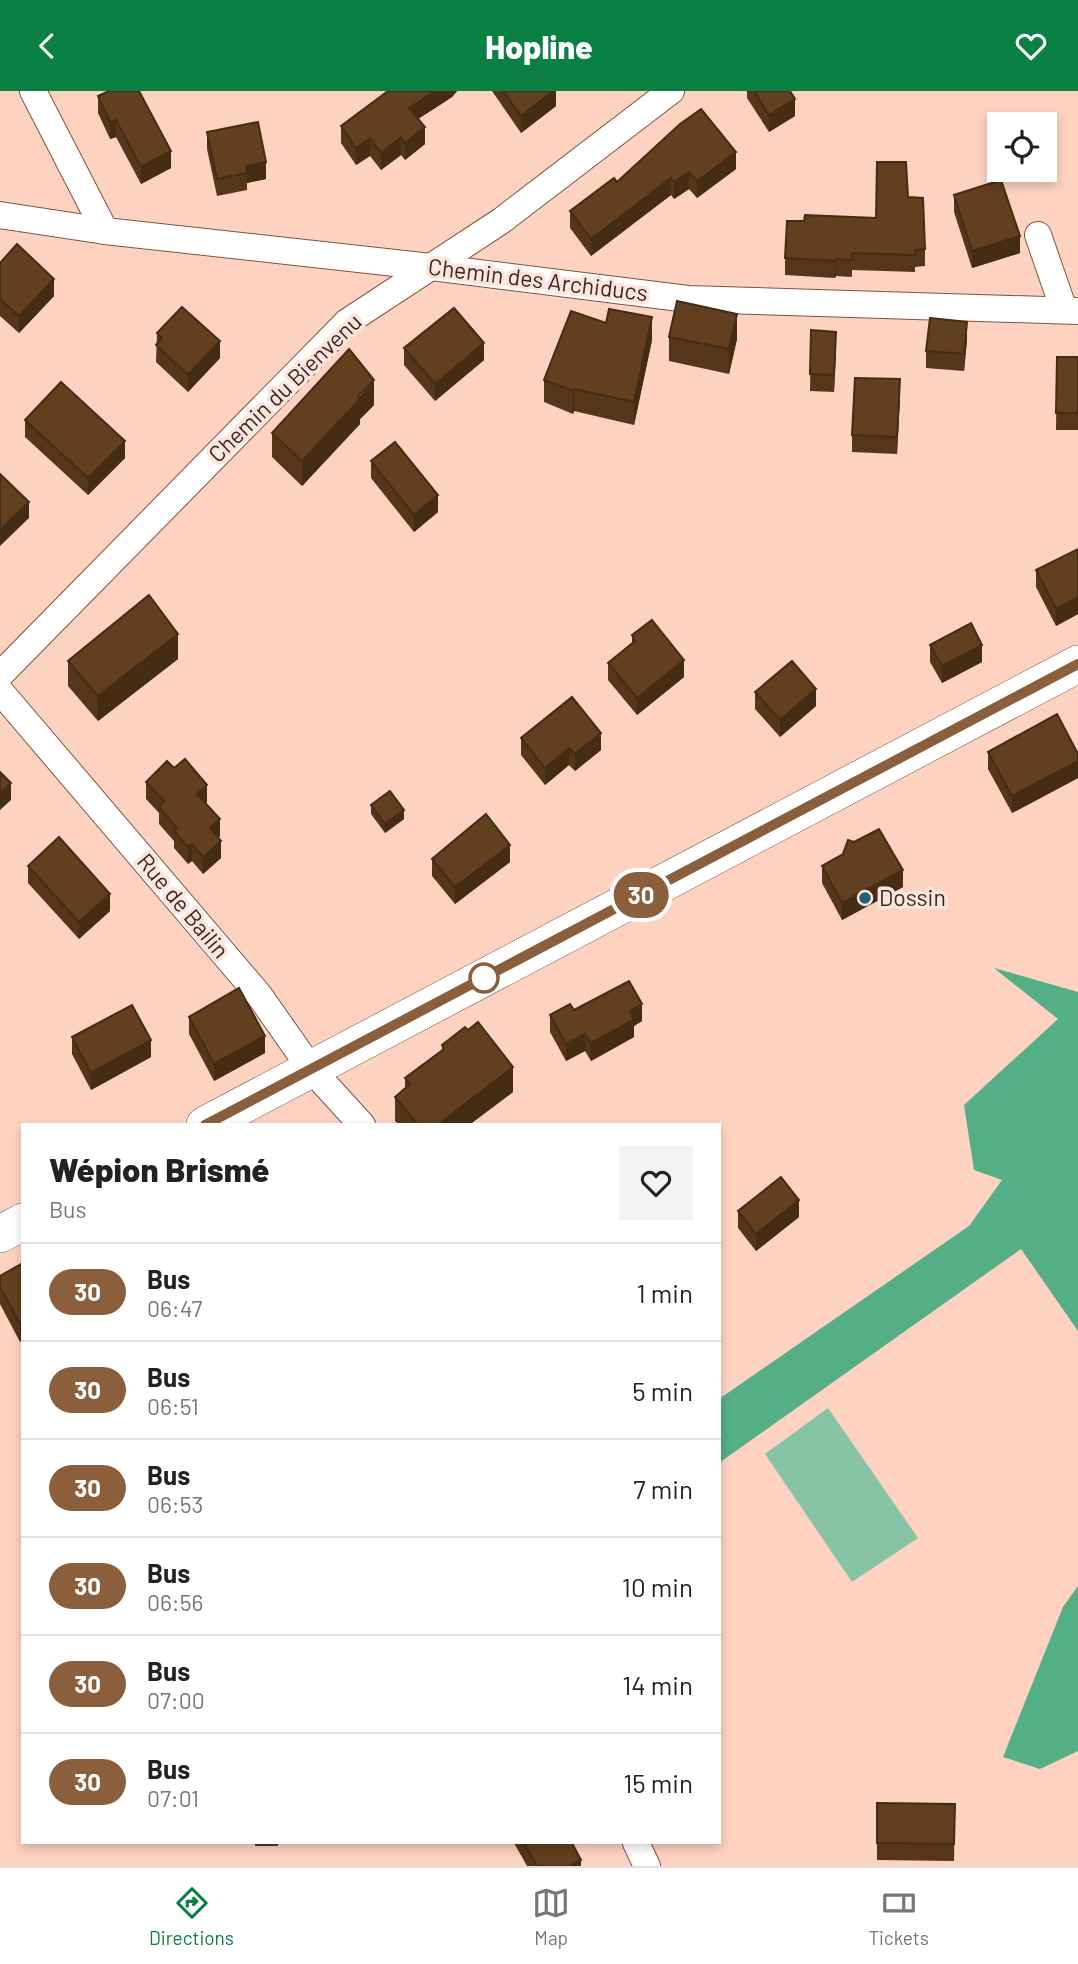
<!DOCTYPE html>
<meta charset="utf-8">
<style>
:root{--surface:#fff;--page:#f2f2f2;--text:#222;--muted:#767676;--line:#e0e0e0;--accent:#0b8043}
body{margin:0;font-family:Barlow,sans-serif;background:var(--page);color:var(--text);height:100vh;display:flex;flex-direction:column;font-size:26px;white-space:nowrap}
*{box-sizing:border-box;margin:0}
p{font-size:23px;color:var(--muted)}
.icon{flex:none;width:38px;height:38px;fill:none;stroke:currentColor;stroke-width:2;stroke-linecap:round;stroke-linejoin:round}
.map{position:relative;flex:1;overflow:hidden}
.sheet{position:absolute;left:21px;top:1032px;width:700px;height:721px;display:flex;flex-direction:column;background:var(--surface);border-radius:0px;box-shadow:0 4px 10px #0003}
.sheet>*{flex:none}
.badge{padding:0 14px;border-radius:23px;font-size:24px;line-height:46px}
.controls{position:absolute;left:987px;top:21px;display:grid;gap:14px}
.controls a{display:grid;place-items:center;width:70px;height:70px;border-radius:0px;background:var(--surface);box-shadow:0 4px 10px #0003;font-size:35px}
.map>.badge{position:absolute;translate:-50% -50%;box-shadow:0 0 0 4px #fff}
.round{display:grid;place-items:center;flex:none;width:74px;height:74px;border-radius:0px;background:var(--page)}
.summary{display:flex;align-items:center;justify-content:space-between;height:119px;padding:0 28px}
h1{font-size:33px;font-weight:800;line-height:52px}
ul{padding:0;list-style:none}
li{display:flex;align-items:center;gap:21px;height:98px;padding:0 28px;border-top:2px solid var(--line)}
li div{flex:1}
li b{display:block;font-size:26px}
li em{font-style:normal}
li .badge{min-width:77px;font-weight:700;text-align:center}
header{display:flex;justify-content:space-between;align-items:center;height:91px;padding:0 28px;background:var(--accent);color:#fff;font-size:32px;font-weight:800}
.tabs{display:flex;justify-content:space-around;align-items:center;height:98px;border-top:2px solid var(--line);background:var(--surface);font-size:19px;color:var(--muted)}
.tabs a{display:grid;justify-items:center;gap:4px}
.tabs .current{color:var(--accent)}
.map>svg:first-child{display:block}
.green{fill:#87c3a5}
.forest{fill:#54ae86}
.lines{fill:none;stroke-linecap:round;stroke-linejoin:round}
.street-casing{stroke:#805340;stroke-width:28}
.secondary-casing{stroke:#805340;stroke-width:38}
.street{stroke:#fff;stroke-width:26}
.secondary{stroke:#fff;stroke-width:37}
.wall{fill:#54361a}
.shaded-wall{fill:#452c15}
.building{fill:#623f1e;stroke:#452c15;stroke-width:2}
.line-casing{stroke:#fff;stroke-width:16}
.line{stroke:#8b5e3c;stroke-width:10}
.poi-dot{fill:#206176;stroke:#fbe5dc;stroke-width:2.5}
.stop-dot{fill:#fff;stroke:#8b5e3c;stroke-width:3.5}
.labels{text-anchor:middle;stroke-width:7;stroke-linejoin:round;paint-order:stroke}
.street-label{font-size:23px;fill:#3b271f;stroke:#fbe5dc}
.poi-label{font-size:23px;fill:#3b271f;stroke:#fbe5dc;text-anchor:start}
</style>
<header><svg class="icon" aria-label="back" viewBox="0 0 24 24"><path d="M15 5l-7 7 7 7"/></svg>Hopline<svg class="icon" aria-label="heart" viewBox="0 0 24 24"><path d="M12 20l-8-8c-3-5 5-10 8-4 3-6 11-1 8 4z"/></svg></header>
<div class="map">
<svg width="1078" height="1775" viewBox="0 0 1078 1775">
<rect width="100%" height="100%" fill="#fdd2c1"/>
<polygon class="green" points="828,1317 918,1447 852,1491 765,1363"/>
<g class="forest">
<polygon points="994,877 1078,901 1078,1240 1021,1158 719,1372 719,1308 969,1135 1002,1089 974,1079 964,1014 1058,928"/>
<polygon points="1078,1495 1078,1660 1040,1678 1003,1666 1063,1516"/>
</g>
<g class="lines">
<defs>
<g id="street">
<polyline points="33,0 105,140"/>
<polyline points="0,124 105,140 431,176 688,208 1078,220"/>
<polyline points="1038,144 1064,219"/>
<polyline points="0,584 347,231 501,130 671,0"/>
<polyline points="0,600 259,904 311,978 362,1034"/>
<polyline points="636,1752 647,1775"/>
</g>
<g id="secondary">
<polyline points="205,1034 1078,573"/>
<polyline points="0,1143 23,1131"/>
</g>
</defs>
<use href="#street" class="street-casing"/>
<use href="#secondary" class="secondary-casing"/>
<use href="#street" class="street"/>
<use href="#secondary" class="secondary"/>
</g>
<g class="wall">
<polygon points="388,0 457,0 452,6 418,28 425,53 405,69 401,64 381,79 370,65 356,74 341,52 341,35"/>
<polygon points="492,0 556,0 556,15 521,42"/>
<polygon points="747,0 790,0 795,25 769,41 747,7"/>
<polygon points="98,5 171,77 141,93 116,46 110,48 98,22"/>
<polygon points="680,33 736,78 697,107 689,98 674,108 671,104 591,165 570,137 570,120 617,91"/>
<polygon points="207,41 266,88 247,92 247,99 217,105 207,58"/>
<polygon points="954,104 1020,162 972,177 954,121"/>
<polygon points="908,106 925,158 925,175 915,176 915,181 852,179 852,186 836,185 835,187 785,184 785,167 876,127"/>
<polygon points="0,172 54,205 19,242 0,225"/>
<polygon points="811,239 836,258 834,301 810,300"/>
<polygon points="157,242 220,267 188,301 156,271"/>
<polygon points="669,246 737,248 729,283 669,270"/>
<polygon points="967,248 964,280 926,277 926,260"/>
<polygon points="652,249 634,334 574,320 573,323 544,311 544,289"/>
<polygon points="404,257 484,269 435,310 404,274"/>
<polygon points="1057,266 1078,266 1078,339 1056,339"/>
<polygon points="900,305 897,363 852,361 852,344"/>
<polygon points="374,314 360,328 360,333 302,395 272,366 272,342"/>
<polygon points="25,329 125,367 88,404 25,346"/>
<polygon points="371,370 438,421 414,441 371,387"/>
<polygon points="1078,458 1078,523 1056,535 1036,496 1036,479"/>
<polygon points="632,544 684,586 637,624 608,589 608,572 632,552"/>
<polygon points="930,554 982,571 942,592 930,571"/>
<polygon points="178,568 98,630 68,595 68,570"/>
<polygon points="755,601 816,615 780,646 755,618"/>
<polygon points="521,647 601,659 575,680 569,674 545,694 521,664"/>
<polygon points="988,661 1078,663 1078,687 1012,722 988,678"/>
<polygon points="146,691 207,711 206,712 220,745 218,747 221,767 203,783 192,770 188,773 174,757 174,750 159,733 159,722 146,708"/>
<polygon points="371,714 404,728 385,742 371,723"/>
<polygon points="432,768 510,771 455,813 432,785"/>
<polygon points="28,775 110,820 79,848 28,792"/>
<polygon points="822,775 903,796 842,829 822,792"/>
<polygon points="574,919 642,930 634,935 634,946 591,970 585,960 566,970 550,941 550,924"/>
<polygon points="189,926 265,962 214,990 189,943"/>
<polygon points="468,939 513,1001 469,1034 399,1034 395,1030 395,1006 405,997 405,987 442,959 442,954"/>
<polygon points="72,946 151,966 91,999 72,963"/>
<polygon points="738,1120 799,1126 756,1160 738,1137"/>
<polygon points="23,1172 20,1251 0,1213 0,1185"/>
<polygon points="877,1712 955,1713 954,1770 877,1769"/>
<rect x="255" y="1752" width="23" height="3"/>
<polygon points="514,1752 572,1752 581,1775 527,1775"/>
</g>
<g class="shaded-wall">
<polygon points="435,0 457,0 452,6 409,34 409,17"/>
<polygon points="553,0 556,0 556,15 521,42 521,25"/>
<polygon points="795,8 795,25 769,41 769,24"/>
<polygon points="116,29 116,46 110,48 110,31"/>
<polygon points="425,36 425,53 405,69 405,52"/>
<polygon points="401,46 401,64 381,79 381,62"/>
<polygon points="370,47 370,65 356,74 356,57"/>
<polygon points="171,60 171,77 141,93 141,76"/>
<polygon points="736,61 736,78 697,107 697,90"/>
<polygon points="266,71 266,88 247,92 246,75"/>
<polygon points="689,81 689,98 674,108 674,91"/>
<polygon points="671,87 671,104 591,165 591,148"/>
<polygon points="1020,145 1020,162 972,177 972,160"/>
<polygon points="836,168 836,185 835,187 835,170"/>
<polygon points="54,188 54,205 19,242 19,225"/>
<polygon points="737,223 737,248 729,283 729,258"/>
<polygon points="652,226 652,249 634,334 634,311"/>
<polygon points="967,231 967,248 964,280 964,263"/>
<polygon points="836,241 836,258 834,301 834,284"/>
<polygon points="220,250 220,267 188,301 188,284"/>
<polygon points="484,252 484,269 435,310 435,293"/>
<polygon points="900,288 900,305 897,363 897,346"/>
<polygon points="374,289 374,314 360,328 360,333 302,395 302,370"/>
<polygon points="574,298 574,320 573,323 573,300"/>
<polygon points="125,350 125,367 88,404 88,387"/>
<polygon points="438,404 438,421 414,441 414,424"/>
<polygon points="29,411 29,427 0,455 0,439"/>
<polygon points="1078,506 1078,523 1056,535 1056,518"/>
<polygon points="178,543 178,568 98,630 98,605"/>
<polygon points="982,554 982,571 942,592 942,575"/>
<polygon points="684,569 684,586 637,624 637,607"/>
<polygon points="816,598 816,615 780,646 780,629"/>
<polygon points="601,642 601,659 575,680 575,663"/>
<polygon points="569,657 569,674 545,694 545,677"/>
<polygon points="1078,670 1078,687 1012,722 1012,705"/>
<polygon points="11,692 11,709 0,719 0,702"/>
<polygon points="207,694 207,711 197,720 197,703"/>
<polygon points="404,719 404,728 385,742 385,733"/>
<polygon points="220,728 220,745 210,754 210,737"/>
<polygon points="221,750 221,767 203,783 203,766"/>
<polygon points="192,753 192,770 188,773 188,756"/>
<polygon points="510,754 510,771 455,813 455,796"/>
<polygon points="903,779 903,796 842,829 842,812"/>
<polygon points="110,803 110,820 79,848 79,831"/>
<polygon points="642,913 642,930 634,935 634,946 591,970 591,952 630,920"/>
<polygon points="585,943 585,960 566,970 566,953"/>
<polygon points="265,945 265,962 214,990 214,973"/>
<polygon points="151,949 151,966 91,999 91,982"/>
<polygon points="513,976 513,1001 469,1034 438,1034"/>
<polygon points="799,1109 799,1126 756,1160 756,1143"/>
<polygon points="23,1232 23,1249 20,1251 20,1233"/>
<polygon points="581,1769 581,1775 570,1775"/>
</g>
<g class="building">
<polygon points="109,0 139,0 171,60 141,76 116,29 110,31 98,5"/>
<polygon points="388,0 435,0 409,17 425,36 405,52 401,46 381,62 370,47 356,57 341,35"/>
<polygon points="503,0 553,0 521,25"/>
<polygon points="754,0 790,0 795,8 769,24"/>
<polygon points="701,18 736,61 697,90 689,81 674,91 671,87 591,148 570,120 614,87 617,91 680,33"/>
<polygon points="258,31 266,71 246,75 247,82 217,88 207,41"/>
<polygon points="877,71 906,71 908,106 923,107 925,158 915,159 915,164 852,162 852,169 836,168 835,170 785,167 787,130 804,130 805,124 876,127"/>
<polygon points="1001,89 1020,145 972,160 954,104"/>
<polygon points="17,153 54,188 19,225 0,208 0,172"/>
<polygon points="677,210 737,223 729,258 669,246"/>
<polygon points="182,216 220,250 188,284 156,254 162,247 157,242"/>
<polygon points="454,217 484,252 435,293 404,257"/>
<polygon points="609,218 652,226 634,311 574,298 573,300 544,289 571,220 606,232"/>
<polygon points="930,227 967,231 964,263 926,260"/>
<polygon points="811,239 836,241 834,284 810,283"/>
<polygon points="349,258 374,289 358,305 360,308 302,370 272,342"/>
<polygon points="1057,266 1078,266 1078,322 1056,322"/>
<polygon points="855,287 900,288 897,346 852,344"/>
<polygon points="61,291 125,350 88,387 25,329"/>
<polygon points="395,351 438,404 414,424 371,370"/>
<polygon points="0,383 29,411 0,439"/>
<polygon points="1078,458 1078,506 1056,518 1036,479"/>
<polygon points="149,504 178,543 98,605 68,570"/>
<polygon points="652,529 684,569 637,607 608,572 635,550 632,544"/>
<polygon points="971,532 982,554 942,575 930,554"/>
<polygon points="792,570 816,598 780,629 755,601"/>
<polygon points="572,606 601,642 575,663 569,657 545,677 521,647"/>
<polygon points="1057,623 1078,663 1078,670 1012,705 988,661"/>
<polygon points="185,668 207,694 197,703 220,728 210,737 221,750 203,766 192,753 188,756 174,740 177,737 159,716 164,710 146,691 167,670 174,677"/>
<polygon points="0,681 11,692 0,702"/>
<polygon points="390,700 404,719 385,733 371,714"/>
<polygon points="486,723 510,754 455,796 432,768"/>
<polygon points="879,738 903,779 842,812 822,775 843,763 848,749 854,751"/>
<polygon points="59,746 110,803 79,831 28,775"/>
<polygon points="629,890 642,913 630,920 634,929 591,952 585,943 566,953 550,924 570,913 574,919"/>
<polygon points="239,897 265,945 214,973 189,926"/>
<polygon points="132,914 151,949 91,982 72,946"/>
<polygon points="478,931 513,976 438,1034 418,1034 395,1006 410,993 405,987 444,958 442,954 465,936 468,939"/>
<polygon points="781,1086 799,1109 756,1143 738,1120"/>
<polygon points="23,1172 23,1232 20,1233 0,1196 0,1185"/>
<polygon points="877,1712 955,1713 954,1753 877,1752"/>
<polygon points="524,1752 572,1752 581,1769 570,1775 537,1775"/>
</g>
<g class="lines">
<defs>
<polyline id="line" points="205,1034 1078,573"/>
</defs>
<use href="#line" class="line-casing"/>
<use href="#line" class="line"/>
</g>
<circle class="poi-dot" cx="865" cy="807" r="7"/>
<circle class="stop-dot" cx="484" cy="887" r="14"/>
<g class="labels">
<g class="street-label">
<text transform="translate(538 189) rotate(7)" y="8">Chemin des Archiducs</text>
<text transform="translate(285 297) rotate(-44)" y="8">Chemin du Bienvenu</text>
<text transform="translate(183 815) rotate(50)" y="8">Rue de Bailin</text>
</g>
<g class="poi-label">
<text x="879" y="815">Dossin</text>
</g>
</g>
</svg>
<div class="controls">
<a><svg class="icon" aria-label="locate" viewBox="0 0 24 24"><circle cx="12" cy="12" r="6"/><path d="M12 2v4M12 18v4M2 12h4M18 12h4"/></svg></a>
</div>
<b class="badge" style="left:641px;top:804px;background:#8b5e3c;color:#fff">30</b>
<section class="sheet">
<div class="summary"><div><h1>Wépion Brismé</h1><p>Bus</p></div><a class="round"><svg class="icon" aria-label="heart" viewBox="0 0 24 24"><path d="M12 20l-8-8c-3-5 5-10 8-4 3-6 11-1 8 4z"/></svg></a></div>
<ul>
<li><span class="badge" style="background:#8b5e3c;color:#fff">30</span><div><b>Bus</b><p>06:47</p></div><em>1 min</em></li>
<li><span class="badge" style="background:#8b5e3c;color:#fff">30</span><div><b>Bus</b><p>06:51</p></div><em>5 min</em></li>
<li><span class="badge" style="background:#8b5e3c;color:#fff">30</span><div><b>Bus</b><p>06:53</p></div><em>7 min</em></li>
<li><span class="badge" style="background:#8b5e3c;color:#fff">30</span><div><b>Bus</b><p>06:56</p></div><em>10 min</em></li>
<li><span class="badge" style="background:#8b5e3c;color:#fff">30</span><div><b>Bus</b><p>07:00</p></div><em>14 min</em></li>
<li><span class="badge" style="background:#8b5e3c;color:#fff">30</span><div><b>Bus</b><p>07:01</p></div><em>15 min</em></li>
</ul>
</section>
</div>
<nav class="tabs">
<a class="current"><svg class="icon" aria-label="directions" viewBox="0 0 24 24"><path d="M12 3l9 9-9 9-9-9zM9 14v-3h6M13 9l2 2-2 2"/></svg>Directions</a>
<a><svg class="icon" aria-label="map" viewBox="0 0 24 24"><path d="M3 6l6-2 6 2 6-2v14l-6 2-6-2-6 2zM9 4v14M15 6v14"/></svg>Map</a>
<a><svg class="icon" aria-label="tickets" viewBox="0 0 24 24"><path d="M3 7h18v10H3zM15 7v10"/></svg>Tickets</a>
</nav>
